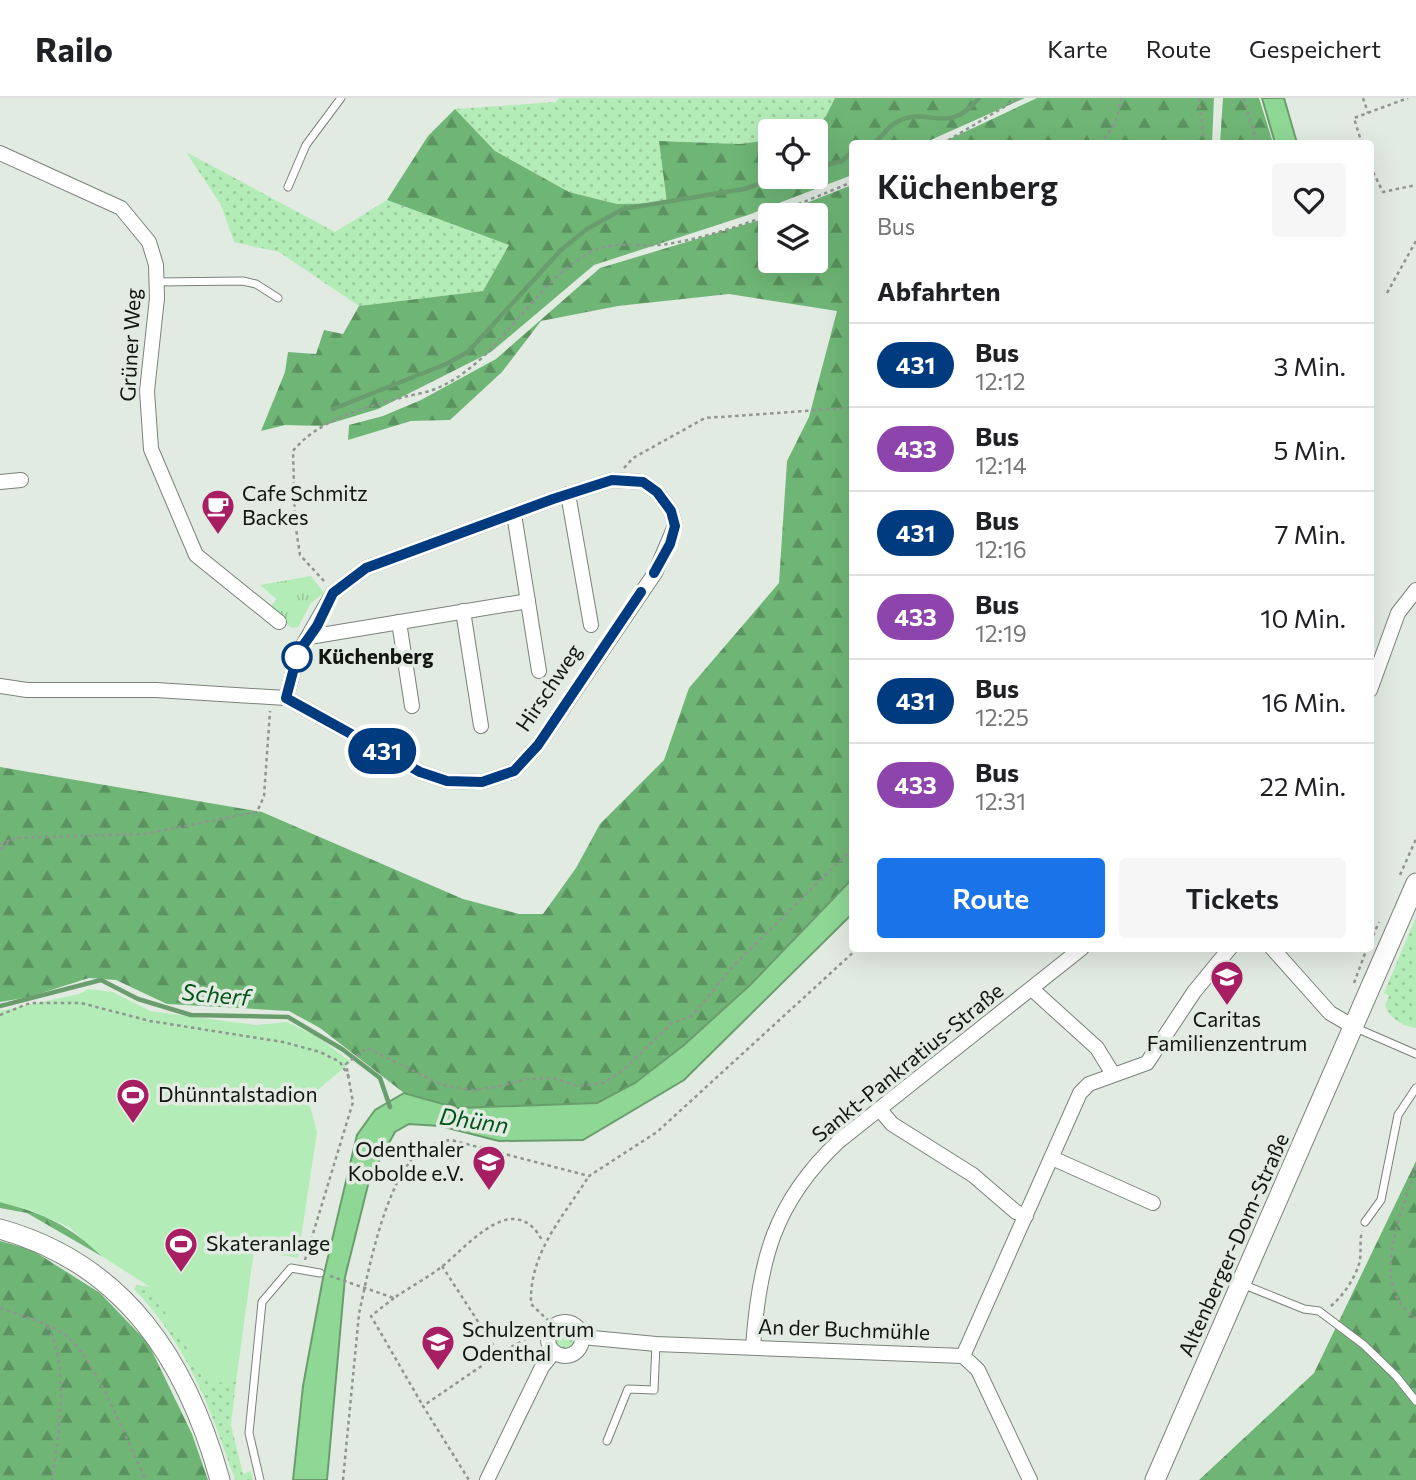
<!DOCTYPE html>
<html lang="de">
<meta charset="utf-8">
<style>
:root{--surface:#fff;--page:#f6f6f6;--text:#202124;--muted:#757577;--line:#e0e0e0;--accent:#1a73e8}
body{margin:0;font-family:Commissioner,sans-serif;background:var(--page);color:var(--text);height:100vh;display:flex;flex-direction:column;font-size:26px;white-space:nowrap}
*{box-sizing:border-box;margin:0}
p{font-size:23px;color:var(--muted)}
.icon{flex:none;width:38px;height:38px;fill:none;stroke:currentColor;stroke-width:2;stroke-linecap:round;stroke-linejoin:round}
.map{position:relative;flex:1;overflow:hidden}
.sheet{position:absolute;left:849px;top:42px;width:525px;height:812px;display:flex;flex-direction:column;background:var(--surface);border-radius:7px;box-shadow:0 7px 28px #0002}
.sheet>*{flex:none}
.badge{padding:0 14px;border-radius:23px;font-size:24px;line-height:46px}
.controls{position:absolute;left:758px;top:21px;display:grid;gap:14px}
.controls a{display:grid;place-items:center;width:70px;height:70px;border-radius:7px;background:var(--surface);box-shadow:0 7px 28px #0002;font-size:35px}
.map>.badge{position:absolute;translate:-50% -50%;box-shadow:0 0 0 4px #fff}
h2{padding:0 28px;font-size:26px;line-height:63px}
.round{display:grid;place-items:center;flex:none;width:74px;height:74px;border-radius:7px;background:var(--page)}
.head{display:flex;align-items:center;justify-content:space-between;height:119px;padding:0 28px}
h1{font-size:33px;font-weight:600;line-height:52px}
.primary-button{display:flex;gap:14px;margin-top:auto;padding:14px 28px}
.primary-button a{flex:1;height:80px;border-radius:7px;background:var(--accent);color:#fff;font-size:28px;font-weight:600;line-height:80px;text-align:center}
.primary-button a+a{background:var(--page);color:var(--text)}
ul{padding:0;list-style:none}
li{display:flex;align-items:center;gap:21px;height:84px;padding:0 28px;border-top:2px solid var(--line)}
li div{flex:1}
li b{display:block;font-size:26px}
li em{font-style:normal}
li .badge{min-width:77px;font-weight:700;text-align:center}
header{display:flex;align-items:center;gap:42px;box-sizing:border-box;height:98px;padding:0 35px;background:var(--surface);border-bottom:2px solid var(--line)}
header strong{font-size:33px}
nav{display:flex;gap:38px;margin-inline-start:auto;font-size:24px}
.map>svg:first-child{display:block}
.grass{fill:url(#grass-dots)}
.forest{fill:url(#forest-firs)}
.park{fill:url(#park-tufts)}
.pitch{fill:#b4ecb7}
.water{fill:#8fd795;stroke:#6a9d6e;stroke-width:2}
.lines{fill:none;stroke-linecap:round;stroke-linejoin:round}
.stream{stroke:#6a9d6e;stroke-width:4.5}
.service-casing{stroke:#7a827a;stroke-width:9}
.minor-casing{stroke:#7a827a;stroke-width:16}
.secondary-casing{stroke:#7a827a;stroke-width:21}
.path{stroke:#8f958f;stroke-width:2.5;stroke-dasharray:3.5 3.5;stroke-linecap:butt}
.service{stroke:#fff;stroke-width:7}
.minor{stroke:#fff;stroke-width:14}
.secondary{stroke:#fff;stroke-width:19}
.line-casing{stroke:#fff;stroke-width:16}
.line{stroke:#003b80;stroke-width:10}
.stop-dot{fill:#fff;stroke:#003b80;stroke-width:3.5}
.labels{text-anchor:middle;stroke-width:7;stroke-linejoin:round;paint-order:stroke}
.street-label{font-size:21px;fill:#121512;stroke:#e2ebe2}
.poi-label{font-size:21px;fill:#121512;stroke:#e2ebe2;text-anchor:start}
.stop-label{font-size:21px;font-weight:bold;fill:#121512;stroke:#e2ebe2;text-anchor:start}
.water-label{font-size:23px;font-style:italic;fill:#005417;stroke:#e2ebe2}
</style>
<header>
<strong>Railo</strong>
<nav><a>Karte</a><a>Route</a><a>Gespeichert</a></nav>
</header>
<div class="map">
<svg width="1416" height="1382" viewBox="0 0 1416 1382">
<defs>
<pattern id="grass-dots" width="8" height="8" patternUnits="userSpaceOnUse" patternTransform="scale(1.75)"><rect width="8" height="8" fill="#b4ecb7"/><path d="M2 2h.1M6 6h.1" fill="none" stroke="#9aca9c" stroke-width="1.8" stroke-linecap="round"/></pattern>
<pattern id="forest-firs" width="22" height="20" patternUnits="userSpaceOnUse" patternTransform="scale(1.75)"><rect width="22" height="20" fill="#6fb676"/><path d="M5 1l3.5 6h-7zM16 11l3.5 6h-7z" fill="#5a935f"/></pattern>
<pattern id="park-tufts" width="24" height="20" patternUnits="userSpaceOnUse" patternTransform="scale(1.75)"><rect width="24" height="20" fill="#b4ecb7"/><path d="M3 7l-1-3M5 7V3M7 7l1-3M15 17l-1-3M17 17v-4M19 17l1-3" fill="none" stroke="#9aca9c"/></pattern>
</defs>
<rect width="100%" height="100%" fill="#e2ebe2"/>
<g class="grass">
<polygon points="559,0 835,0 826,18 811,33 770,33 770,42 740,46 660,43 668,105 617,106 569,94 495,53 455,11 556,4"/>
<polygon points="186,54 335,134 387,102 509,147 483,193 359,208 279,154 234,144 221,107"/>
<path d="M 1416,819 L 1416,930 C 1401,927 1392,922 1385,908 L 1389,898 L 1384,895 Z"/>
<path d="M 137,1187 L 150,1189 L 208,1284 L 236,1284 L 231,1327 L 243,1376 L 251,1373 L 253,1382 L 235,1382 C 211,1311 187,1246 134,1191 Z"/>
<circle cx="564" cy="1241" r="10"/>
</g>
<g class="forest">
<polygon points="835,0 1025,0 924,45 852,46 852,77 748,117 594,167 491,254 378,311 322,328 285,327 261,333 285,274 288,254 316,256 324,232 343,236 359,208 483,193 509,147 387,102 428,38 455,11 495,53 569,94 617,106 667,105 659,43 740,46 770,42 770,79 816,79 816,33 811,33 826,18"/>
<polygon points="1037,0 1214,0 1212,45 941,45"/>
<polygon points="1223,0 1259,0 1273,45 1220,45"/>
<polygon points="852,87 852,781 750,887 684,947 635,985 597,1005 457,1010 404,995 320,930 289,913 167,906 116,882 89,880 29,899 0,904 0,669 262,714 463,801 519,816 543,816 576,770 600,726 664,662 689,590 779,485 787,363 809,319 837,213 729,196 618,208 541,223 502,274 450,322 411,323 348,342 349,327 383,318 421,302 496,261 600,170 770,119 770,163 816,163 816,117 776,117"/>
<polygon points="1416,1063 1416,1382 1199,1382 1314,1275"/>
<path d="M 0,1104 C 44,1115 70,1128 103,1159 L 27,1115 L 0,1110 Z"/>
<polygon points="0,1143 32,1152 100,1195 148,1245 192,1336 208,1382 0,1382"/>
</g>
<polygon class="park" points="311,478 324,495 311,505 298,529 292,530 272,514 271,509 276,501 260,487"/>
<polygon class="pitch" points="89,891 113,894 150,913 256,927 287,924 318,939 351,964 308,1000 317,1034 298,1160 254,1152 236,1284 208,1285 150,1189 103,1159 69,1129 32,1113 0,1104 0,913 79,896"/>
<g class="water">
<polygon points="1262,0 1284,0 1297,45 1275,45"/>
<polygon points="852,781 852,816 684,982 583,1042 499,1043 440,1028 409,1026 395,1034 370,1079 345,1179 327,1382 293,1382 303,1288 323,1180 357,1037 375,1012 404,995 457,1010 597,1005 635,985 684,947 750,887"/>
</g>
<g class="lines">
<g class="stream">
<path d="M 871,46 C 882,41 885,31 895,25 C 929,5 945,41 979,0"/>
<polyline points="816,70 842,63 852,54"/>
<polyline points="333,311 446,266 468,254 561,152 587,131 623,111 744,91 780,79"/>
<polyline points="0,908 101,882 138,901 191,917 288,919 342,951 380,980 390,1009"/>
</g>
<defs>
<g id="service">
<polyline points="288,89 306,47 341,0"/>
<polyline points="156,184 243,183 256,186 278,200"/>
<polyline points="1356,930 1416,956"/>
<polyline points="1365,1124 1381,1102 1398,1017 1416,990"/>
<polyline points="1242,1186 1304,1211 1319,1213 1364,1247 1396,1278 1416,1303"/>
<polyline points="607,1343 628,1291 654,1292 656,1246"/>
<polyline points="260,1382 249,1335 262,1204 291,1170 320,1175"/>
</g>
<g id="minor">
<polyline points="0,55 121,110 149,144 156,167 157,200 147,293 151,351 196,457 279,524"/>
<polyline points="0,384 21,382"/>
<polyline points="568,396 591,527"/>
<polyline points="514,416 539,573"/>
<polyline points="463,513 481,628"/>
<polyline points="399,524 412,608"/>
<polyline points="309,539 528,503"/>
<polyline points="0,588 27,592 156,592 286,600 420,674 447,683 482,684 514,673 538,647 655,475 675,428 671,413 657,394 643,384 612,382 553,401 366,470 333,495 298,556 286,600"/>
<polyline points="1370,592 1398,515 1416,492"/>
<polyline points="1272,850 1330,915 1354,929"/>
<polyline points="1033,892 1097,950 1113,976"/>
<polyline points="881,1013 892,1026 973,1077 1016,1114 1026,1118"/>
<polyline points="1052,1060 1153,1105"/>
<circle cx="565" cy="1241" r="17"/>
<polyline points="582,1239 656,1246 963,1258 978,1272 1030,1382"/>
<path d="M 753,1249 C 759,1163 774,1104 839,1043 L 1082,850"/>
<polyline points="963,1258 1080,995 1089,986 1147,965 1194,894 1230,850"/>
<polyline points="487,1382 542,1269 554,1254"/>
</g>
<g id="secondary">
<path d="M 0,1131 C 125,1166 187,1263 220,1382"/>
<polyline points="1155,1382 1416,785"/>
</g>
</defs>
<use href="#service" class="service-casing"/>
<use href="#minor" class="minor-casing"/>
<use href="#secondary" class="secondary-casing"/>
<g class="path">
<polyline points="1199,0 1204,46"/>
<polyline points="1244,0 1257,46"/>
<polyline points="1363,0 1368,15"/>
<polyline points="942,46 1019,0"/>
<polyline points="1100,46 1115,26 1121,0"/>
<polyline points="1362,46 1354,20 1408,0"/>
<polyline points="1370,68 1383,94 1416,87"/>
<polyline points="1387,195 1416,143"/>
<polyline points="624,370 633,360 705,320 849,310 852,306"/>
<path d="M 324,483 L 300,457 L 295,424 L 293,353 C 318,322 365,309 404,299 C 416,296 430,294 440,289 C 502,260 530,188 589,155 C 614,141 640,150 667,146 C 722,138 800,106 852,84"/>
<polyline points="0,746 10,742"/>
<polyline points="0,751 15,740 144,736 257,714 264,698 270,613"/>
<polyline points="1400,777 1416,741"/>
<polyline points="1370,844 1379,824"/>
<polyline points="1354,885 1367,850"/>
<polyline points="0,917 30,905 81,905 150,923 283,944 320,954 340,964 349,979"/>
<path d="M 1416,1069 C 1403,1114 1366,1187 1416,1220"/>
<polyline points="305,1162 353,1004 346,966 367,950 442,987 473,992 497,989 526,981 553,980 578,988 603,985 621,974 672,925 692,918 734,867 852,751"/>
<polyline points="442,1168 499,1256 423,1308 469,1382"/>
<path d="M 330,1178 L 394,1200 C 410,1189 429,1179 444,1167 C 472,1143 516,1091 543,1144"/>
<polyline points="394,1200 371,1218 423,1308"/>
<path d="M 1331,1208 C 1343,1198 1355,1180 1359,1166 C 1362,1156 1359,1144 1362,1133"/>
<path d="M 0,1210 C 22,1219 51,1224 69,1240 C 100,1270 126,1342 146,1382"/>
<path d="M 554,1228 L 531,1206 C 529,1155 563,1119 589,1078"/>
<path d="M 47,1229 C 71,1265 58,1340 52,1382"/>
<polyline points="499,1256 531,1238 546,1242"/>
<path d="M 343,1382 L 359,1216 C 368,1173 384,1093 413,1060 C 423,1048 437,1044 451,1042 L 589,1078 L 657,1034 L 858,850"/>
</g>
<use href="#service" class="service"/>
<use href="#minor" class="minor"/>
<use href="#secondary" class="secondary"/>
</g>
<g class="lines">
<defs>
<polyline id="line" points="641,494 538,647 514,673 482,684 447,683 420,674 286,600 298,555 317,528 333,495 366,470 553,401 612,382 643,384 657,394 671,413 675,428 670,446 654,475"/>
</defs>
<use href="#line" class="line-casing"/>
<use href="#line" class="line"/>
</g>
<defs>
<symbol id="cafe-pin" viewBox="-11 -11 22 30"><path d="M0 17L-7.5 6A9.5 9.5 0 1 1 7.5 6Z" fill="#a81e63" stroke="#e2ebe2"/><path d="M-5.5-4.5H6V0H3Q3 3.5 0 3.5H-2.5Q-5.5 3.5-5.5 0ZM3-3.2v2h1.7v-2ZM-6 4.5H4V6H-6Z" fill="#fff"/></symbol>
<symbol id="school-pin" viewBox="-11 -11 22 30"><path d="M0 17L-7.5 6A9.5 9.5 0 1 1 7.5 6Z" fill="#a81e63" stroke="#e2ebe2"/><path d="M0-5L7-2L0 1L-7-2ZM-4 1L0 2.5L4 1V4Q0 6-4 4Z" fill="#fff"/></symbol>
<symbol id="stadium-pin" viewBox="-11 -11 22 30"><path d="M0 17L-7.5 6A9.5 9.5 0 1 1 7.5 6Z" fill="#a81e63" stroke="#e2ebe2"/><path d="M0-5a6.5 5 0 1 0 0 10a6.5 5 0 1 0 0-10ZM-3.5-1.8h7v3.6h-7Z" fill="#fff"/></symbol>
</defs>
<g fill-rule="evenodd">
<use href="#cafe-pin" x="199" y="389" width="38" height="52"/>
<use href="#school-pin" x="1208" y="860" width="38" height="52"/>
<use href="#stadium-pin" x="114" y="978" width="38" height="52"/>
<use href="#school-pin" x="470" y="1045" width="38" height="52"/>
<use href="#stadium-pin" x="162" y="1127" width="38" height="52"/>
<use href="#school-pin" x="419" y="1225" width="38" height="52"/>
</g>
<circle class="stop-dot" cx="297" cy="559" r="14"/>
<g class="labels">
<g class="street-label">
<text transform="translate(131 247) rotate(-87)" y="7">Grüner Weg</text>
<text transform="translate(549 590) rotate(-56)" y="7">Hirschweg</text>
<text transform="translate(908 965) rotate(-39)" y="7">Sankt-Pankratius-Straße</text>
<text transform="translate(1234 1147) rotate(-66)" y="7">Altenberger-Dom-Straße</text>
<text transform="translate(844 1232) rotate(2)" y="7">An der Buchmühle</text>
</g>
<g class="poi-label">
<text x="242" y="403">Cafe Schmitz<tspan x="242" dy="24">Backes</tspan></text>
<text x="1227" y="929" text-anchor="middle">Caritas<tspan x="1227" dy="24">Familienzentrum</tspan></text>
<text x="158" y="1004">Dhünntalstadion</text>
<text x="464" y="1059" text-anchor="end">Odenthaler<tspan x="464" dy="24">Kobolde e.V.</tspan></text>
<text x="206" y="1153">Skateranlage</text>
<text x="462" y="1239">Schulzentrum<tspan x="462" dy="24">Odenthal</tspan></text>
</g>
<g class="stop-label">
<text x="318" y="566">Küchenberg</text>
</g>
<g class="water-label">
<text transform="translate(216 897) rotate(5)" y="8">Scherf</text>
<text transform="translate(474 1023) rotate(8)" y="8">Dhünn</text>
</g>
</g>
</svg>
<div class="controls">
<a><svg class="icon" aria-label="locate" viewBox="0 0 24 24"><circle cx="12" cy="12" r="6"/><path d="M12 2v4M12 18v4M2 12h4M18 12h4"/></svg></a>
<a><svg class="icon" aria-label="layers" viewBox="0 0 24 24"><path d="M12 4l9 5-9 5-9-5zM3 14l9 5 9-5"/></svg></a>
</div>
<b class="badge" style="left:382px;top:653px;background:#003b80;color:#fff">431</b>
<section class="sheet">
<div class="head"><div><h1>Küchenberg</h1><p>Bus</p></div><a class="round"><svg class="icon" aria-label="heart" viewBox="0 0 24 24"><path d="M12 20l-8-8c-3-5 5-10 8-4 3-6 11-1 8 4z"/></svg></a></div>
<h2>Abfahrten</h2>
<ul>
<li><span class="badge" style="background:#003b80;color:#fff">431</span><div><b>Bus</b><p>12:12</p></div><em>3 Min.</em></li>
<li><span class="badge" style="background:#8e44ad;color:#fff">433</span><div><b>Bus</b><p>12:14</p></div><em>5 Min.</em></li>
<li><span class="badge" style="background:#003b80;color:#fff">431</span><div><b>Bus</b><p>12:16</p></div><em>7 Min.</em></li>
<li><span class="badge" style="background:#8e44ad;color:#fff">433</span><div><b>Bus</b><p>12:19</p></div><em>10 Min.</em></li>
<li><span class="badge" style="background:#003b80;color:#fff">431</span><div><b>Bus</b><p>12:25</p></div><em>16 Min.</em></li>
<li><span class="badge" style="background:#8e44ad;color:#fff">433</span><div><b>Bus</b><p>12:31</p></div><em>22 Min.</em></li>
</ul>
<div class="primary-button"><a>Route</a><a>Tickets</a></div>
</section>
</div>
